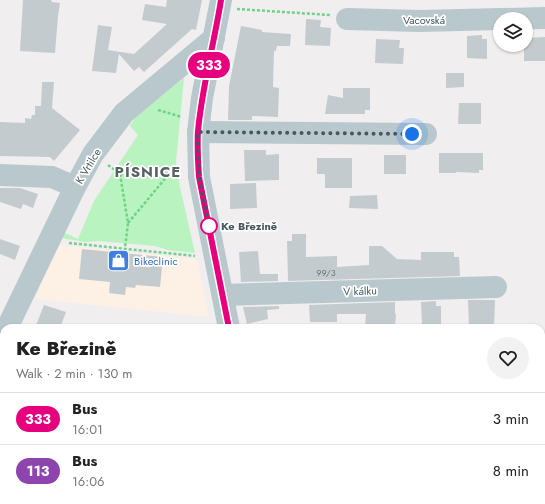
<!DOCTYPE html>
<meta charset="utf-8">
<style>
:root{--surface:#fff;--page:#f2f2f2;--text:#222;--muted:#767676;--line:#e0e0e0}
body{margin:0;font-family:Jost,sans-serif;background:var(--page);color:var(--text);height:100vh;display:flex;flex-direction:column;font-size:15px;white-space:nowrap}
*{box-sizing:border-box;margin:0}
p{font-size:13px;color:var(--muted)}
.icon{flex:none;width:22px;height:22px;fill:none;stroke:currentColor;stroke-width:2;stroke-linecap:round;stroke-linejoin:round}
.map{position:relative;flex:1;overflow:hidden}
.drawer{position:absolute;left:0px;top:324px;width:545px;height:180px;display:flex;flex-direction:column;background:var(--surface);border-radius:12px 12px 0 0;box-shadow:0 1px 3px #0004}
.drawer>*{flex:none}
.badge{padding:0 8px;border-radius:13px;font-size:14px;line-height:26px}
.fabs{position:absolute;left:493px;top:12px;display:grid;gap:8px}
.fabs a{display:grid;place-items:center;width:40px;height:40px;border-radius:50%;background:var(--surface);box-shadow:0 1px 3px #0004;font-size:20px}
.you{position:absolute;width:20px;height:20px;margin:-10px;border:3px solid #fff;border-radius:50%;background:#1a73e8;box-shadow:0 0 0 6px #1a73e833}
.map>.badge{position:absolute;translate:-50% -50%;box-shadow:0 0 0 2px #fff}
.round{display:grid;place-items:center;flex:none;width:42px;height:42px;border-radius:21px;background:var(--page)}
.headline{display:flex;align-items:center;justify-content:space-between;height:68px;padding:0 16px}
h1{font-size:19px;font-weight:800;line-height:30px}
ul{padding:0;list-style:none}
li{display:flex;align-items:center;gap:12px;height:52px;padding:0 16px;border-top:1px solid var(--line)}
li div{flex:1}
li b{display:block;font-size:15px}
li em{font-style:normal}
li .badge{min-width:44px;font-weight:700;text-align:center}
.map>svg:first-child{display:block}
.commercial{fill:#fdf0e5}
.green{fill:#b8f3c0}
.building{fill:#c4cbce}
.lines{fill:none;stroke-linecap:round;stroke-linejoin:round}
.path{stroke:#6dd387;stroke-width:2.5;stroke-dasharray:3 2;stroke-linecap:butt}
.minor{stroke:#b8c8cd;stroke-width:22}
.line-casing{stroke:#fff;stroke-width:9}
.line{stroke:#e6007e;stroke-width:6}
.walk{stroke:#45585d;stroke-width:4;stroke-dasharray:0 7.2}
.stop-dot{fill:#fff;stroke:#e6007e;stroke-width:2}
.labels{text-anchor:middle;stroke-width:3.5;stroke-linejoin:round;paint-order:stroke}
.number-label{font-size:9px;fill:#657579}
.street-label{font-size:11px;fill:#45585d;stroke:#fff}
.stop-label{font-size:11px;font-weight:bold;fill:#45585d;stroke:#fff;text-anchor:start}
.shop-label{font-size:11px;fill:#366cbe;stroke:#fff;text-anchor:start}
.district-label{font-size:15px;font-weight:bold;letter-spacing:1px;fill:#5a6164;stroke:#fff}
</style>
<div class="map">
<svg width="545" height="504" viewBox="0 0 545 504">
<rect width="100%" height="100%" fill="#f1eeef"/>
<polygon class="commercial" points="59,245 197,259 209,317 35,299"/>
<polygon class="green" points="184,78 176,162 180,187 195,253 168,250 155,246 98,241 85,242 61,238 63,232 78,239 94,201 138,135 130,126 135,118"/>
<g class="building">
<polygon points="23,0 51,0 52,2 60,3 58,16 55,53 20,51"/>
<polygon points="167,0 202,0 196,30 192,29 144,72 139,67 134,71 119,54 116,73 92,71 98,25 112,27 108,50 134,54 167,24 142,20 145,4 166,7"/>
<polygon points="306,19 321,20 320,27 331,28 330,46 305,45"/>
<polygon points="241,26 262,30 262,32 291,34 290,46 277,46 276,51 274,51 273,87 279,88 278,117 252,116 252,120 228,120 229,86"/>
<polygon points="482,35 482,39 487,39 487,59 467,58 467,36"/>
<polygon points="545,37 545,61 524,61 524,45 526,45 526,38"/>
<polygon points="376,39 400,40 399,48 404,48 403,64 375,63"/>
<polygon points="446,73 464,73 464,87 446,88"/>
<polygon points="42,82 54,82 52,108 80,130 54,161 50,157 0,156 0,122 25,123 25,118 31,119 32,115 35,115 35,106 41,106"/>
<polygon points="343,88 370,88 370,110 365,110 365,114 325,114 328,95 343,98"/>
<polygon points="459,103 481,103 481,124 458,124"/>
<polygon points="244,150 266,150 266,155 279,154 279,180 245,181"/>
<polygon points="439,153 483,153 483,170 479,170 479,173 456,172 456,173 439,173"/>
<rect x="384" y="155" width="22" height="19"/>
<polygon points="317,158 352,158 352,188 325,188 325,174 317,174"/>
<polygon points="256,183 257,208 230,209 230,184"/>
<polygon points="0,188 20,188 38,194 33,208 23,204 21,209 0,202"/>
<polygon points="377,195 378,209 349,208 350,196"/>
<polygon points="292,234 306,234 306,257 337,256 337,267 369,265 369,246 382,246 397,259 421,260 421,252 454,252 454,257 459,257 460,276 288,281 287,241 292,241"/>
<polygon points="0,239 20,246 15,260 0,254"/>
<polygon points="82,249 163,257 160,287 136,285 135,288 126,287 125,295 109,293 110,282 79,279"/>
<polygon points="258,251 260,274 278,274 278,281 241,282 239,252"/>
<polygon points="468,300 495,300 494,328 469,328"/>
<polygon points="436,301 436,306 441,306 441,325 422,325 421,302"/>
<polygon points="395,302 395,314 396,314 395,328 365,328 366,314 337,314 337,322 310,322 309,305"/>
<polygon points="44,305 66,312 60,328 35,328"/>
<polygon points="279,306 279,309 267,310 268,319 247,324 243,307"/>
</g>
<g class="lines">
<g class="path">
<polyline points="237,9 330,15"/>
<polyline points="158,110 182,117"/>
<polyline points="108,165 120,174 128,223 125,248"/>
<polyline points="120,174 170,173 181,170"/>
<polyline points="128,223 169,174"/>
<polyline points="69,243 195,256"/>
</g>
<g class="minor">
<polyline points="221,0 202,98 198,132 199,177 229,328"/>
<polyline points="347,19 420,21 500,19"/>
<polyline points="504,19 545,18"/>
<polyline points="198,132 426,134"/>
<polyline points="0,175 52,177 75,187"/>
<polyline points="223,295 496,287"/>
<polyline points="7,328 75,187 93,154 124,113 214,38"/>
<polyline points="0,345 4,336"/>
<polyline points="0,427 4,428"/>
<polyline points="243,504 243,500"/>
</g>
</g>
<g class="lines">
<defs>
<path id="line" d="M 221,0 C 214,44 202,87 198,131 C 197,146 198,162 199,177 L 229,328"/>
</defs>
<use href="#line" class="line-casing"/>
<use href="#line" class="line"/>
<polyline class="walk" points="209,226 210,231 199,177 198,132 412,134"/>
</g>
<defs>
<symbol id="shop-square" viewBox="-11 -11 22 22"><rect x="-9" y="-9" width="18" height="18" rx="4" fill="#3f7fe0" stroke="#fff"/><path d="M-5-2.5h2.3a2.7 3.5 0 0 1 5.4 0H5L5.5 6h-11ZM-1.5-2.5h3a1.5 2.3 0 0 0-3 0Z" fill="#fff"/></symbol>
</defs>
<g fill-rule="evenodd">
<use href="#shop-square" x="106" y="248" width="25" height="25"/>
</g>
<circle class="stop-dot" cx="209" cy="226" r="8"/>
<g class="labels">
<g class="number-label">
<text x="326" y="276">99/3</text>
</g>
<g class="street-label">
<text x="424" y="24">Vacovská</text>
<text transform="translate(88 166) rotate(-59)" y="4">K Vrtilce</text>
<text transform="translate(360 291) rotate(-2)" y="4">V kálku</text>
</g>
<g class="stop-label">
<text x="221" y="230">Ke Březině</text>
</g>
<g class="shop-label">
<text x="134" y="265">Bikeclinic</text>
</g>
<g class="district-label">
<text x="148" y="177">PÍSNICE</text>
</g>
</g>
</svg>
<div class="fabs">
<a><svg class="icon" aria-label="layers" viewBox="0 0 24 24"><path d="M12 4l9 5-9 5-9-5zM3 14l9 5 9-5"/></svg></a>
</div>
<div class="you" style="left:412px;top:134px"></div>
<b class="badge" style="left:209px;top:65px;background:#e6007e;color:#fff">333</b>
<section class="drawer">
<div class="headline"><div><h1>Ke Březině</h1><p>Walk · 2 min · 130 m</p></div><a class="round"><svg class="icon" aria-label="heart" viewBox="0 0 24 24"><path d="M12 20l-8-8c-3-5 5-10 8-4 3-6 11-1 8 4z"/></svg></a></div>
<ul>
<li><span class="badge" style="background:#e6007e;color:#fff">333</span><div><b>Bus</b><p>16:01</p></div><em>3 min</em></li>
<li><span class="badge" style="background:#8e44ad;color:#fff">113</span><div><b>Bus</b><p>16:06</p></div><em>8 min</em></li>
</ul>
</section>
</div>
